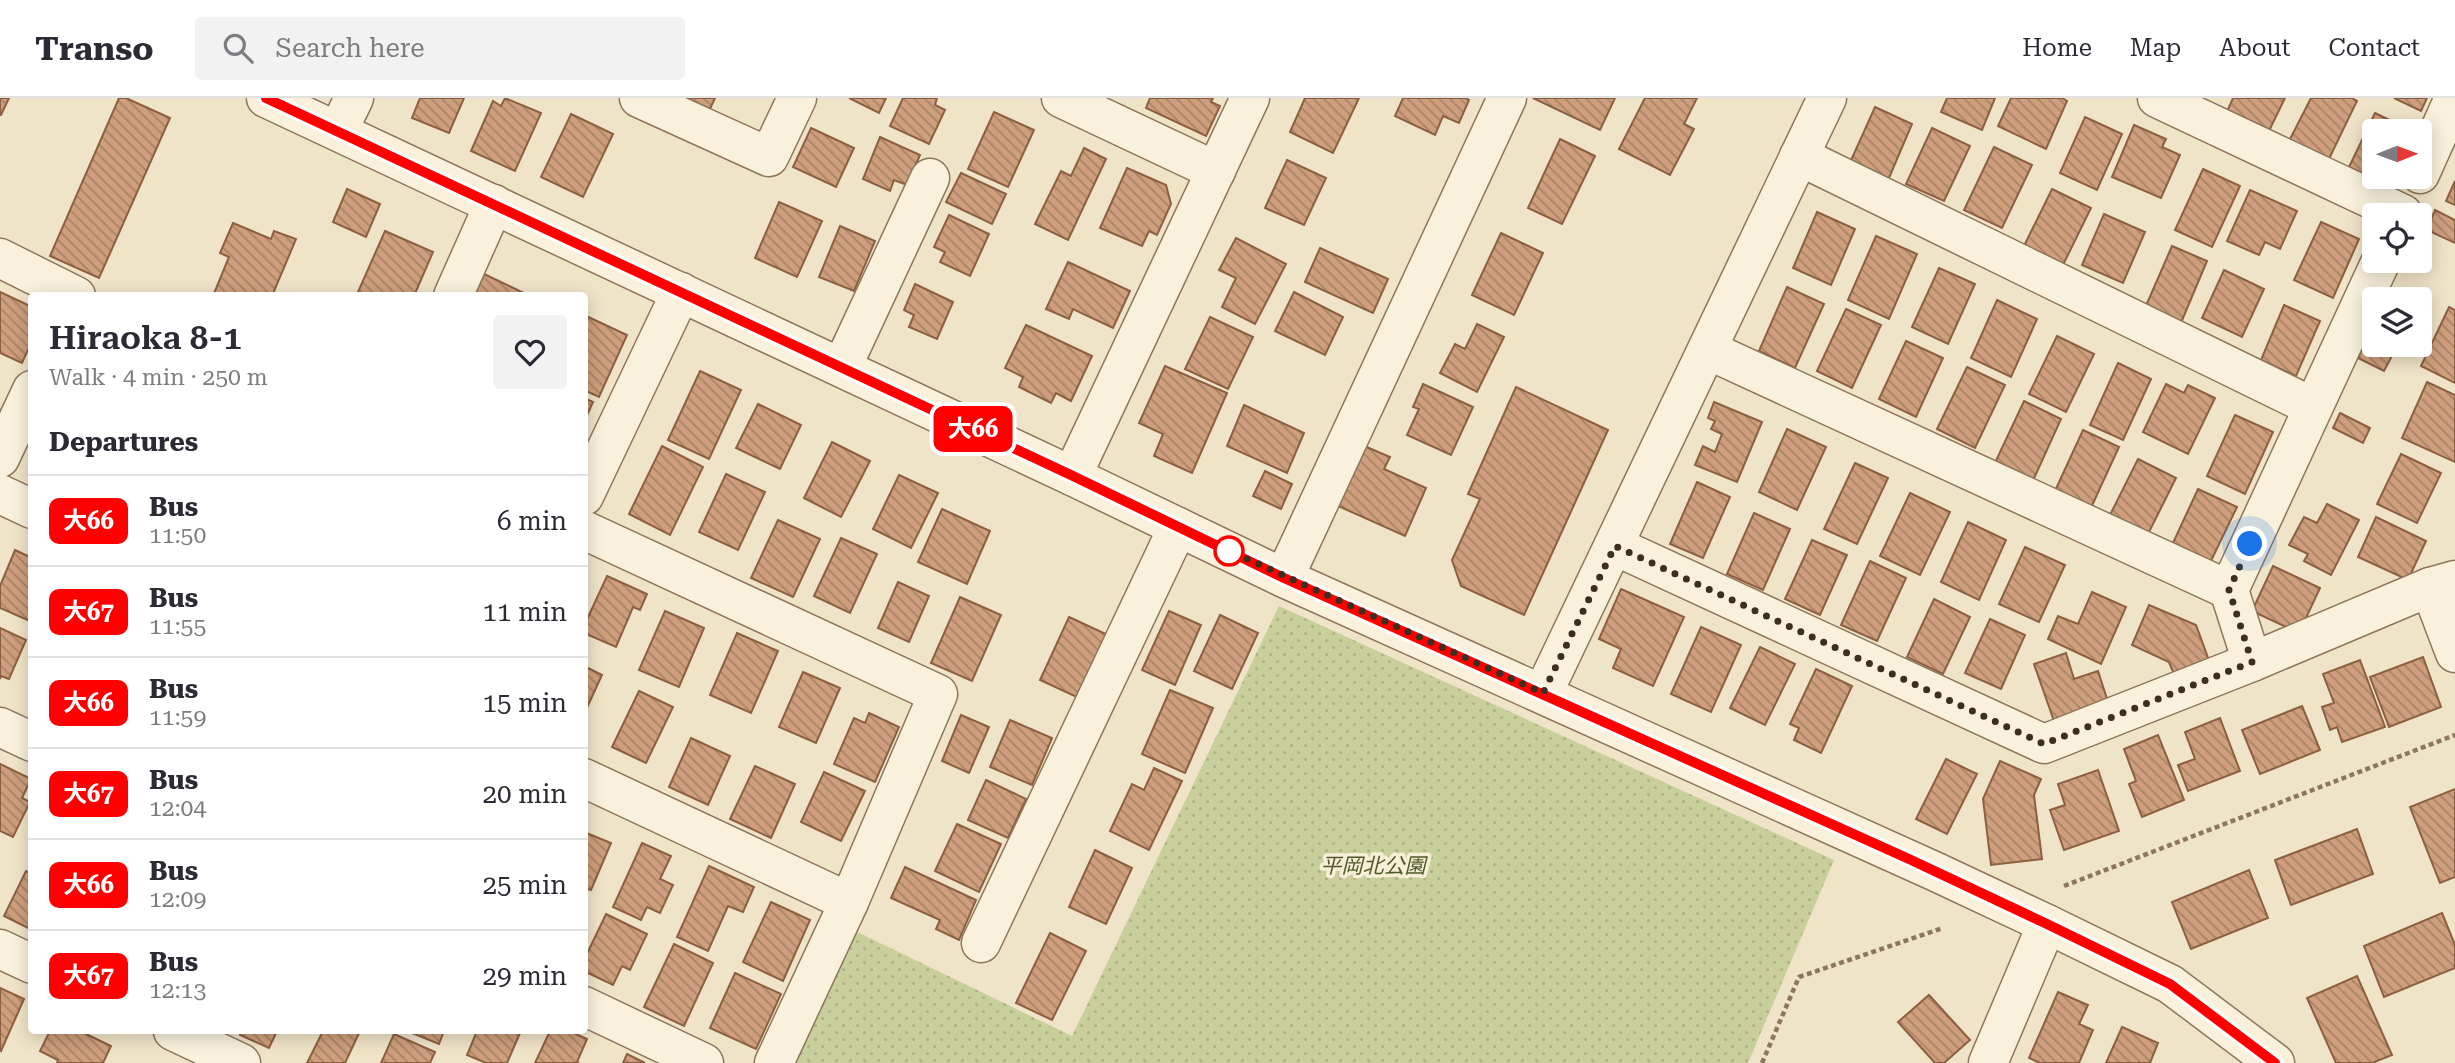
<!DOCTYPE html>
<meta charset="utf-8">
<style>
:root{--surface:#fff;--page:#f2f2f3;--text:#2b2b33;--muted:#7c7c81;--line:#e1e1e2}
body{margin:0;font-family:"Roboto Serif","Noto Sans JP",serif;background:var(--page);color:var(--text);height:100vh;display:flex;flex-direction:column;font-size:26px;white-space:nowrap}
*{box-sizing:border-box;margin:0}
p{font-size:23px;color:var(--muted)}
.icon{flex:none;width:38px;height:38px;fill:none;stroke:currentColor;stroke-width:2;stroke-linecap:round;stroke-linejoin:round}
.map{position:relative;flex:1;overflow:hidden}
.panel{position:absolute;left:28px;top:194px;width:560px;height:742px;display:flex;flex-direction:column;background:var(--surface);border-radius:7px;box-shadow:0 4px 18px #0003}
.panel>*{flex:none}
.badge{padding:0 14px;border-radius:10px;font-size:24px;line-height:46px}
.needle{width:46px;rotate:89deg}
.controls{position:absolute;left:2362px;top:21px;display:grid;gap:14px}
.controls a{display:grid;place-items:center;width:70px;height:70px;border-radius:7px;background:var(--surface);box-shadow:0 4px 18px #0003;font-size:35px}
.you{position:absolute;width:35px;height:35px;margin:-18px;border:5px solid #fff;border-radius:50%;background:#1a73e8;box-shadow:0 0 0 10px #1a73e833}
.map>.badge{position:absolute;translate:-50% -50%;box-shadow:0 0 0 4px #fff}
h2{padding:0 21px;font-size:26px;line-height:63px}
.round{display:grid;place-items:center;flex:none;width:74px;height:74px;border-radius:7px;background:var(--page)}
.overview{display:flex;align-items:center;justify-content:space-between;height:119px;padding:0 21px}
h1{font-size:33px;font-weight:600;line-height:52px}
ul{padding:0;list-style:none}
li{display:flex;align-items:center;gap:21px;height:91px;padding:0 21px;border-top:2px solid var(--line)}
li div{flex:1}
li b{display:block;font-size:26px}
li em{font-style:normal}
li .badge{min-width:77px;font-weight:700;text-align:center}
header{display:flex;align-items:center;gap:42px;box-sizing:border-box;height:98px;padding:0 35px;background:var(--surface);border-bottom:2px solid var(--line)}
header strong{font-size:33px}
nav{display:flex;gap:38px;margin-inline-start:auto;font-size:24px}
.search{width:490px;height:63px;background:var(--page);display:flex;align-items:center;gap:18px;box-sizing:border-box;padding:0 24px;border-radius:7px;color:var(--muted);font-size:26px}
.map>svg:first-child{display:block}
.park{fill:url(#park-dots)}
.building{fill:url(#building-back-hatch);stroke:#8d5f41;stroke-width:2}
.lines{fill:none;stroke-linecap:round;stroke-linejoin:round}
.minor-casing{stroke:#8d765c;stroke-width:41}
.path{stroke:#8d765c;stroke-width:4.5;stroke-dasharray:5 3.5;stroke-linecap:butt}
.minor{stroke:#faf1dc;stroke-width:38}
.line-casing{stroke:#fff;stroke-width:16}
.line{stroke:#f00;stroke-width:10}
.walk{stroke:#3d2e20;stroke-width:7;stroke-dasharray:0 12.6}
.stop-dot{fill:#fff;stroke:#f00;stroke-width:3.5}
.labels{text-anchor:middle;stroke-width:7;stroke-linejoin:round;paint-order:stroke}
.park-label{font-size:21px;font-style:italic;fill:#4d5a26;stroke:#f7eed8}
</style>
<header>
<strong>Transo</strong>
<div class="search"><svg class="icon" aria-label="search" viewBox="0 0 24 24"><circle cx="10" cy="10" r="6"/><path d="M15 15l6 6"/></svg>Search here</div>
<nav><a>Home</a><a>Map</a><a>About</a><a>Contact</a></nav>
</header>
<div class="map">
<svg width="2455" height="965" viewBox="0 0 2455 965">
<defs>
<pattern id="park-dots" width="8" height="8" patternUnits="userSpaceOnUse" patternTransform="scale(1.75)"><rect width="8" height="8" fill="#c9cf9b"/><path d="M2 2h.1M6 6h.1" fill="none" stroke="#aeb285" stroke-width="1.8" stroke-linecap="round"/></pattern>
<pattern id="building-back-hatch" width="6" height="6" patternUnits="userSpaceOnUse" patternTransform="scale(1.75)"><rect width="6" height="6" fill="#cf9f7d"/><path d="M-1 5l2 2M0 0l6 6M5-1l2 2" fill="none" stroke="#a98266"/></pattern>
</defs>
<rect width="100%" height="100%" fill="#f0e4c8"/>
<polygon class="park" points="1279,508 1834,762 1748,965 792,965 853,832 1072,938"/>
<g class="building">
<polygon points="0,0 9,0 1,17 0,17"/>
<polygon points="119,0 126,0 170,20 99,180 50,158"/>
<polygon points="420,0 464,0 449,35 412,20"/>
<polygon points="505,0 541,15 515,73 471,53 493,3 501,8"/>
<polygon points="685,0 715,0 710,11"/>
<polygon points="849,0 886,0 879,15"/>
<polygon points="903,0 937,0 935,7 945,12 929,46 890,28"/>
<polygon points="1150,0 1213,0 1211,4 1220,8 1206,38 1146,10"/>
<polygon points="1305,0 1359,0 1333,55 1290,34"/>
<polygon points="1403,0 1465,0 1469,2 1459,25 1443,18 1435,37 1395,18"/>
<polygon points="1533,0 1615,0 1600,32"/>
<polygon points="1645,0 1697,0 1684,26 1694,31 1670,77 1619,51"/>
<polygon points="1947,0 1995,0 1982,32 1941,14"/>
<polygon points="2011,0 2062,0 2067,3 2046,51 1998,28"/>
<polygon points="2233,0 2285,0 2268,35 2226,16"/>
<polygon points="2311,0 2352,0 2357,3 2328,63 2289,43"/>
<polygon points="2394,0 2427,0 2421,13"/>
<polygon points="1875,9 1912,26 1886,87 1848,69"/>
<polygon points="994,14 1034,32 1008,89 968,71"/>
<polygon points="2375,15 2410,32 2375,33 2375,79 2388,79 2385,86 2349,69"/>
<polygon points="571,16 613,36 583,99 541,79"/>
<polygon points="2085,19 2122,36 2097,92 2060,75"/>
<polygon points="2134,27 2166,41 2162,49 2180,57 2161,100 2112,79"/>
<polygon points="811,30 854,50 836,89 793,69"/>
<polygon points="1932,30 1970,48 1944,103 1906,86"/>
<polygon points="880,39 920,57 907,87 894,82 890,93 863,81"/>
<polygon points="1560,41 1595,58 1562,126 1528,110"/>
<polygon points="1994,49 2032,67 2002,130 1964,112"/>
<polygon points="1084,50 1106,61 1068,142 1035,126 1061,73 1071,78"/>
<polygon points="1287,62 1326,80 1304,127 1265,110"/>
<polygon points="1127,70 1166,87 1171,106 1157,137 1149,133 1142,148 1100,130"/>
<polygon points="2203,71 2240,88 2212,149 2175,132"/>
<polygon points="961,75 1006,96 992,126 946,104"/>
<polygon points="2455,83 2455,107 2446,103"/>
<polygon points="347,91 380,106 366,139 333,124"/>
<polygon points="2052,91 2091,110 2061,171 2022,152"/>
<polygon points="2250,92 2297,113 2280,151 2265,144 2259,157 2227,143"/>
<polygon points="779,104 822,123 797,179 755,160"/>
<polygon points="2435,112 2455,122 2455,145 2427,132"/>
<polygon points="1817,114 1855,131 1831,187 1793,170"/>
<polygon points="2104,116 2145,134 2123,185 2082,167"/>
<polygon points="949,117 989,136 970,178 940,164 945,154 934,149"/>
<polygon points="2321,124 2359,141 2333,200 2294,182"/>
<polygon points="233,125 271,141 274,133 296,141 272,198 213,198 229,159 220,155"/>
<polygon points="840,128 875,143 854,193 819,179"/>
<polygon points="385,133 433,154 414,198 368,198 358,194"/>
<polygon points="1501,135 1543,155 1514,217 1472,197"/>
<polygon points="1876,138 1917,156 1889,221 1848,202"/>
<polygon points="1236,140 1286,166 1255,226 1222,209 1236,180 1219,172"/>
<polygon points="2172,148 2207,163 2181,225 2145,210"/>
<polygon points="1320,150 1388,181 1373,215 1305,184"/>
<polygon points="1068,164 1130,193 1113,230 1073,211 1069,221 1046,211"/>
<polygon points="1939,170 1975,186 1948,246 1912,229"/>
<polygon points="2224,172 2264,191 2242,239 2202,220"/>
<polygon points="484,176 530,198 474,198"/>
<polygon points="915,186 953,204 937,241 909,229 914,217 904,212"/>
<polygon points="1787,189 1824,206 1795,270 1759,253"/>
<polygon points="0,194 32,209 32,243 22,265 0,255"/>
<polygon points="1294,194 1343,219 1325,257 1275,233"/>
<polygon points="1997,202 2037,221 2011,279 1971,260"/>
<polygon points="2284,207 2320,223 2296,278 2261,262"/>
<polygon points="2449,209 2455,212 2455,285 2421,268"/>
<polygon points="1846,211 1881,227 1852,290 1817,273"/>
<polygon points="584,217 627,237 599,299 584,292"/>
<polygon points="1210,219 1253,239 1228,291 1185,271"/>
<polygon points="1477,226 1504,239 1477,294 1440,275 1455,246 1465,251"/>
<polygon points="1026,227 1092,258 1071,303 1056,295 1051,305 1019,289 1023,279 1005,270"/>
<polygon points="2057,238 2094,256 2066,314 2029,296"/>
<polygon points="2367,241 2394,254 2384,273 2358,260"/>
<polygon points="1906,243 1943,260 1916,319 1879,301"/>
<polygon points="2118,265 2151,281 2123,342 2090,327"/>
<polygon points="1165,268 1227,295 1192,375 1154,358 1163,336 1139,325"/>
<polygon points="1967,269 2005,287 1975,350 1937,331"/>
<polygon points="700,273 741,292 709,361 668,342"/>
<polygon points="2427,284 2455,297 2455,364 2402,340"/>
<polygon points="1423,286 1473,309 1451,357 1407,337 1419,311 1413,309"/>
<polygon points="2166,286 2184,295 2188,287 2215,300 2188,356 2143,334"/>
<polygon points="1516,289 1608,332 1524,517 1461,488 1452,462 1480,401 1468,396"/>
<polygon points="584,300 593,304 584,324"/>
<polygon points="2024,303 2061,321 2031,387 1993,369"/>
<polygon points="1714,304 1762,324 1737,384 1695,367 1703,348 1715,354 1722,336 1711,331 1715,323 1708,320"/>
<polygon points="758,306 801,327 780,371 736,350"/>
<polygon points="1244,307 1304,335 1287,375 1227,348"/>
<polygon points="2340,315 2370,330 2363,345 2333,330"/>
<polygon points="2235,317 2273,334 2245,396 2207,378"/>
<polygon points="1787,331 1826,349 1797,412 1759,394"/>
<polygon points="2083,332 2119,349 2090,412 2054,395"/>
<polygon points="832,344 870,363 841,419 804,400"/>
<polygon points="1362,347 1390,359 1384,371 1426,390 1405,438 1336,407"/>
<polygon points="662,348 703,369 670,437 629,416"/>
<polygon points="2401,356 2441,375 2417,425 2377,406"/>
<polygon points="2138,361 2176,380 2145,442 2107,423"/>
<polygon points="1855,365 1888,380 1857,446 1824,431"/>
<polygon points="1265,373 1292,386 1281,411 1253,398"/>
<polygon points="726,376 765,394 738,452 699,434"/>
<polygon points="899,377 938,395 911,450 873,431"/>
<polygon points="1697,384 1730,399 1703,460 1670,446"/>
<polygon points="2198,391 2237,409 2210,465 2172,447"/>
<polygon points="1910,395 1950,414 1920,477 1880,458"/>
<polygon points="2327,406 2359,422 2331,477 2304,463 2308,456 2289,447 2304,419 2317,425"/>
<polygon points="942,411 990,433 967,486 918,464"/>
<polygon points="1754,415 1790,431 1763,492 1727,476"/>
<polygon points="2376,419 2426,443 2408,482 2358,459"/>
<polygon points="778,422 820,441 793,499 751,480"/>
<polygon points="1968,424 2006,442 1979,502 1941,484"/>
<polygon points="841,440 877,456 850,515 814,498"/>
<polygon points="1812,442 1847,457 1820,517 1785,501"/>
<polygon points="2025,449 2065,467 2039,524 1999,506"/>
<polygon points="15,452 32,460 32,524 0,510 0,488"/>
<polygon points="1870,463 1906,480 1877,543 1841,527"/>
<polygon points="2273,468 2320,490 2299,535 2252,513"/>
<polygon points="607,478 647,496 640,512 633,509 616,549 584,535 584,528"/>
<polygon points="898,484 929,498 909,544 878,530"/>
<polygon points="1621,491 1684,519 1653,588 1613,570 1621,551 1599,541"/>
<polygon points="2092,494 2126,509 2101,566 2048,541 2058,518 2078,526"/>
<polygon points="960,499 1001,517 972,583 931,565"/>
<polygon points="1934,501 1970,519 1943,576 1907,559"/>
<polygon points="2149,507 2196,527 2211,568 2176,581 2169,564 2132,547"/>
<polygon points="665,513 704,530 679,589 639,572"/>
<polygon points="1169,513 1201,527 1175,587 1142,572"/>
<polygon points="1220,517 1258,535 1232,591 1194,573"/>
<polygon points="1069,519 1110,538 1081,601 1040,582"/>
<polygon points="1990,521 2025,537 2001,591 1965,575"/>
<polygon points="1701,529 1741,547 1711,614 1671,596"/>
<polygon points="0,530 26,542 9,581 1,578 0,581"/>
<polygon points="737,535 778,553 751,615 710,597"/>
<polygon points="1760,549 1795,566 1765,627 1730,610"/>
<polygon points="2066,555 2074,581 2098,573 2108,604 2054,623 2034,566"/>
<polygon points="2423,559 2441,609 2389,629 2370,579"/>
<polygon points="2360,562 2385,629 2342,644 2337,629 2330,632 2322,609 2334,605 2323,576"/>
<polygon points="584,568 602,577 584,616"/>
<polygon points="1816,571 1852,588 1821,655 1794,642 1799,630 1790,626"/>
<polygon points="803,574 840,590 816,645 779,629"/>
<polygon points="1170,592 1213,610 1185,675 1142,656"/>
<polygon points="639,593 673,609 646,665 612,649"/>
<polygon points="2302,608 2320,652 2260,676 2242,632"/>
<polygon points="869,615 899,629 875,684 834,666 854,620 865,625"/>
<polygon points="961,617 989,629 969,675 942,663"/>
<polygon points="2220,620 2240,673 2188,693 2178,667 2195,661 2185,634"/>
<polygon points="1010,622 1052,640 1032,687 990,669"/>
<polygon points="2158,637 2184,702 2142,719 2129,686 2136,683 2124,651"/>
<polygon points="691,640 730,658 708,707 669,689"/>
<polygon points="1946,661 1977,676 1947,736 1916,721"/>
<polygon points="2000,663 2041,681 2034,697 2042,761 1991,767 1983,701"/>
<polygon points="0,666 31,681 22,700 30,704 13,739 0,733"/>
<polygon points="755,668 795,686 771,740 730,721"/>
<polygon points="1154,670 1182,683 1149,752 1110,733 1132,686 1144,692"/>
<polygon points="2098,672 2119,733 2064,752 2050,712 2065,707 2058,686"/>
<polygon points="824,674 865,693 841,743 801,724"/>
<polygon points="986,682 1026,701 1008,740 968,722"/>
<polygon points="2455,691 2455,779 2440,785 2410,709"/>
<polygon points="957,726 1001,746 979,794 935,773"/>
<polygon points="2357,731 2373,776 2291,807 2275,762"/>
<polygon points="584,734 611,745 591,792 584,790"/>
<polygon points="642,745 671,758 660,781 673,787 660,815 647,809 641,822 613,809"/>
<polygon points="1095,752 1132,770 1106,826 1069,809"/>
<polygon points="709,768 754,789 743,814 728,808 708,853 677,839"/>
<polygon points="905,769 976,802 959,842 936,831 940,822 891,800"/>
<polygon points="2249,772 2268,820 2191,851 2172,804"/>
<polygon points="26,773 32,776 32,832 4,818"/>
<polygon points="771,804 810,822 783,883 743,864"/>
<polygon points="2442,815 2455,847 2455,870 2384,899 2364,848"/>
<polygon points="606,816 647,836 630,872 622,868 613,887 584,873 584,862"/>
<polygon points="1050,835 1086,853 1052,922 1016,905"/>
<polygon points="674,846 713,865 684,928 644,909"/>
<polygon points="735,875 781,896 756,951 710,930"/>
<polygon points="2357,878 2392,957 2372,965 2336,965 2307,900"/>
<polygon points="0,890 24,901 1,953 0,952"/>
<polygon points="2058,894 2088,907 2079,926 2093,932 2079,965 2040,965 2029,960"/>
<polygon points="1929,897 1970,942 1944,965 1935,965 1898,924"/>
<polygon points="2122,929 2158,945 2150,965 2106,965"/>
<polygon points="50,933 80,933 111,948 103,965 57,965 58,962 40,953"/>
<polygon points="241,933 277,933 269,950 240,937"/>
<polygon points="323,933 360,933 345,965 307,965"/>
<polygon points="407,933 444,933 439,946"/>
<polygon points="477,933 514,933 520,935 507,965 486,965 467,957"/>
<polygon points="550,933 569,933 587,941 577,964 579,965 535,965"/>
<polygon points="394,936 435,954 430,965 381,965"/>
<polygon points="627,956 645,965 623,965"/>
</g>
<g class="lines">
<defs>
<g id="minor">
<polyline points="266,0 1072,378 1284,480 1934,773 2047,826 2170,886 2275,965"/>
<polyline points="639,0 769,59 797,0"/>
<polyline points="1061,0 1216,73"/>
<polyline points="2157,0 2403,116"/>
<polyline points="338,33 354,0"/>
<polyline points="1799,58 2313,309"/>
<polyline points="2420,76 2454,0"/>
<polyline points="0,160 76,198"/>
<polyline points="453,198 494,106"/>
<polyline points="1708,252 2229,492"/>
<polyline points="842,269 930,80"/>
<polyline points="0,360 32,292"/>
<polyline points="1072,378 1250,0"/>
<polyline points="0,396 32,411"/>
<polyline points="584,398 681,194"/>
<polyline points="584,432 938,596 849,804 774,965"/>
<polyline points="1615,448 2044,646 2252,564 2430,489 2455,482"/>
<polyline points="1284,480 1507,0"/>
<polyline points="2430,489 2455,555"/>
<polyline points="2252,564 2229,492 2381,163"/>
<polyline points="1543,595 1827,0"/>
<polyline points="0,629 32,644"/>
<polyline points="584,680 849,804"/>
<polyline points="981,845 1178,429"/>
<polyline points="0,851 32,866"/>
<polyline points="584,908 704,965"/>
<polyline points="173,933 241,965"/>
<polyline points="1988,965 2047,826"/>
</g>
</defs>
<use href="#minor" class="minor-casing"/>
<g class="path">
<polyline points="2064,788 2455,637"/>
<polyline points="1762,965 1799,879 1943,830"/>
</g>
<use href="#minor" class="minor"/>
</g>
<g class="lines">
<defs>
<polyline id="line" points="266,0 1073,378 1284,480 1909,761 2047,826 2170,886 2275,965"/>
</defs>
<use href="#line" class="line-casing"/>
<use href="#line" class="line"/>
<polyline class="walk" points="1229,453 1221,449 1543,595 1615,448 2044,646 2252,564 2229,492 2250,446"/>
</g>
<circle class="stop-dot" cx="1229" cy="453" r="14"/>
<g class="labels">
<g class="park-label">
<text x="1373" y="775">平岡北公園</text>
</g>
</g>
</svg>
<div class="controls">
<a><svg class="needle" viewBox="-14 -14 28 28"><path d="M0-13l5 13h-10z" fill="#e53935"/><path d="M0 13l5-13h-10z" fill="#7c7c81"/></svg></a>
<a><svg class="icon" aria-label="locate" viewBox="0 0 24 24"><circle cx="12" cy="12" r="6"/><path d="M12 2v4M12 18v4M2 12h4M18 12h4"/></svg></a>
<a><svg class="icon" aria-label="layers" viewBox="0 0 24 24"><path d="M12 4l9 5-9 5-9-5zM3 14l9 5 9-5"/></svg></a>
</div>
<div class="you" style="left:2250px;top:446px"></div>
<b class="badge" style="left:973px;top:331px;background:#f00;color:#fff">大66</b>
<section class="panel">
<div class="overview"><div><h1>Hiraoka 8-1</h1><p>Walk · 4 min · 250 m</p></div><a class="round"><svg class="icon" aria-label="heart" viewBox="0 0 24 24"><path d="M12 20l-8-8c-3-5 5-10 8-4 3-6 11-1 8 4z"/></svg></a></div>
<h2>Departures</h2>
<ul>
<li><span class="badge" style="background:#f00;color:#fff">大66</span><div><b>Bus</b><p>11:50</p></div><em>6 min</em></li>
<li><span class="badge" style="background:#f00;color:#fff">大67</span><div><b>Bus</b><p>11:55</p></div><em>11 min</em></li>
<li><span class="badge" style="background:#f00;color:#fff">大66</span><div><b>Bus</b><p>11:59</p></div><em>15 min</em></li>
<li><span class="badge" style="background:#f00;color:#fff">大67</span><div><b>Bus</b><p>12:04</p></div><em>20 min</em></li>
<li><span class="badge" style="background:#f00;color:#fff">大66</span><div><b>Bus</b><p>12:09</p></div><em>25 min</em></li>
<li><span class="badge" style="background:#f00;color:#fff">大67</span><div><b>Bus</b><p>12:13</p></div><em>29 min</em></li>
</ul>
</section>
</div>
